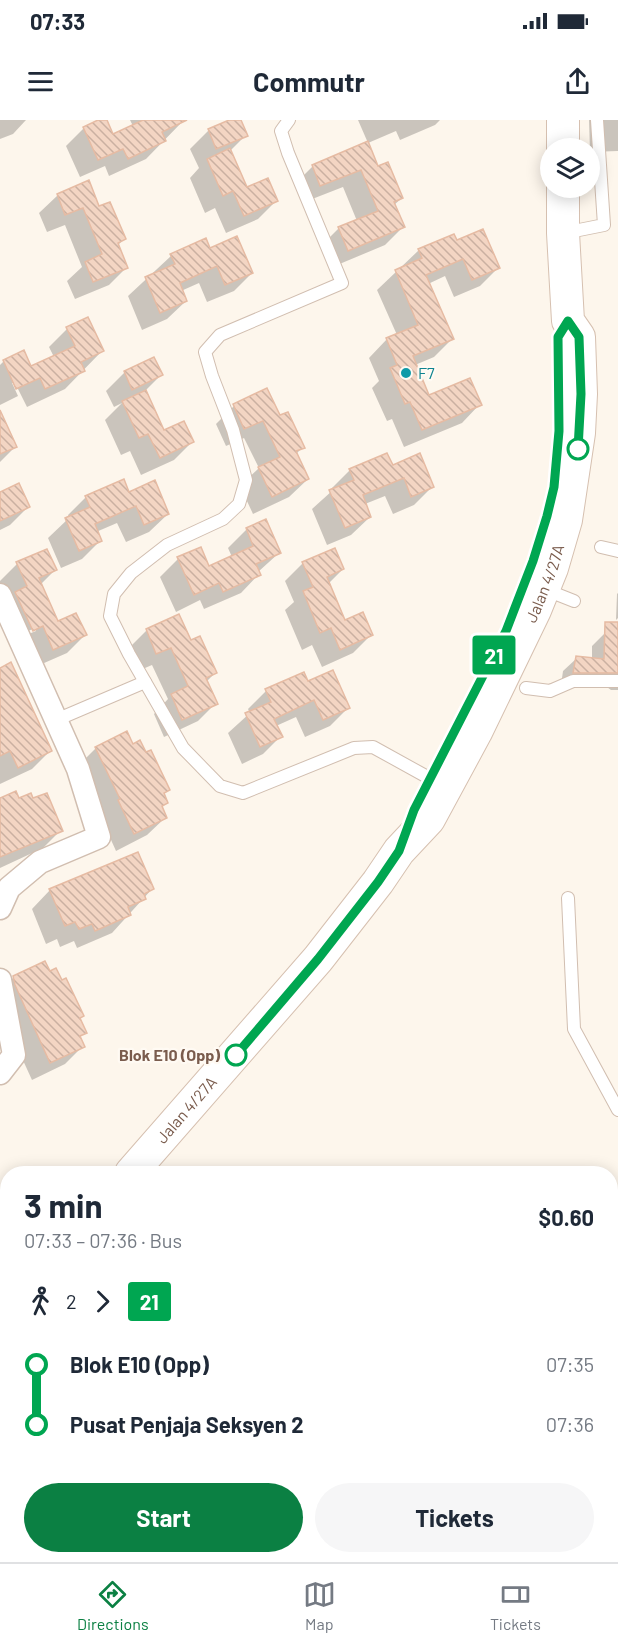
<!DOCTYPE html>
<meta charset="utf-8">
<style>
:root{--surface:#fff;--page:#f6f6f7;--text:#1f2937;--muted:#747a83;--line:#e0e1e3;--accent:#0b8043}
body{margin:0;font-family:Barlow,sans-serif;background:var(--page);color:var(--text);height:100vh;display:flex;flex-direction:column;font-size:22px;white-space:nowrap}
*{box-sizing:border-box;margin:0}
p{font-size:20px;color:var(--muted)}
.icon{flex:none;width:33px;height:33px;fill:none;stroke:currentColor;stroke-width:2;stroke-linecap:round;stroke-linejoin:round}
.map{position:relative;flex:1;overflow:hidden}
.panel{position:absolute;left:0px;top:1046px;width:618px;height:398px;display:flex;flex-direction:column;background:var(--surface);border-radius:24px 24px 0 0;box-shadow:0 3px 15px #0003}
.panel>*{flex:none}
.badge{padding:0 12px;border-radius:4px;font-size:21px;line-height:39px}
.controls{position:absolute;left:540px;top:18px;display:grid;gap:12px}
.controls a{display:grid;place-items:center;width:60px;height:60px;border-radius:50%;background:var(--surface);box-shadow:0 3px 15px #0003;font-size:30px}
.map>.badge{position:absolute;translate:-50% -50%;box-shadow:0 0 0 3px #fff}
.legs{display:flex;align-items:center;gap:9px;height:66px;padding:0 24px;font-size:20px}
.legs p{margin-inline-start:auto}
.headline{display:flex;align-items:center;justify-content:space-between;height:102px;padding:0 24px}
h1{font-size:33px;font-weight:700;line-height:45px}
.cta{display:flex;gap:12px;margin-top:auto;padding:12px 24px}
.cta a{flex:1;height:69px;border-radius:36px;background:var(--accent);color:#fff;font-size:24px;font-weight:700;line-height:69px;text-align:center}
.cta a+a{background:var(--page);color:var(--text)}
ul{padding:0 24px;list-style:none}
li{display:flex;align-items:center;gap:21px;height:60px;font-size:22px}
li i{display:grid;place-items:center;width:9px;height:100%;margin:0 8px;background:currentColor}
li i::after{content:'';width:15px;height:15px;margin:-8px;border:4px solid;border-radius:50%;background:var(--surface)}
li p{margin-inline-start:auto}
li:first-child i{background:linear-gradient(#0000 50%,currentColor 0)}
li:last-child i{background:linear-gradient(currentColor 50%,#0000 0)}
.status{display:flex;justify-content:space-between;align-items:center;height:42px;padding:0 30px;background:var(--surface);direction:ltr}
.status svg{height:16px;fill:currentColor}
header{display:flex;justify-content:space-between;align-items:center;height:78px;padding:0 24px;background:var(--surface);font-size:27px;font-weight:700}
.dock{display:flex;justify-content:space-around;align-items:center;height:84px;border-top:2px solid var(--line);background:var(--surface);font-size:16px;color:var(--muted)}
.dock a{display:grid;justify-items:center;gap:3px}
.dock .current{color:var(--accent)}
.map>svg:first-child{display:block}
.shadow{fill:#0003;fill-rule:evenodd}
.building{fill:url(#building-back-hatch);stroke:#e6bba3;stroke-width:1.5}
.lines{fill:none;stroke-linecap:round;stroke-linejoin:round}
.lane-casing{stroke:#d1beb0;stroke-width:14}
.street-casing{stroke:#d1beb0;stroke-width:25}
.secondary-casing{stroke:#d6c0b0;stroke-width:34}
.lane{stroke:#fff;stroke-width:12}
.street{stroke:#fff;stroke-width:22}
.secondary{stroke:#fff;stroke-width:32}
.line-1-casing{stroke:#fff;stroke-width:14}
.line-1{stroke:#00a651;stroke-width:9}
.culture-dot{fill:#0f9aa8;stroke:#fffaf3;stroke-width:2}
.stop-1-dot{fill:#fff;stroke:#00a651;stroke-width:3}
.labels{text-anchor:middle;stroke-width:4.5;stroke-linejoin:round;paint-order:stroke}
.culture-label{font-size:16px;fill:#0d838f;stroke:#fffaf3;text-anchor:start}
.street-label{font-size:16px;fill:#7a5c4d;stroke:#fffaf3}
.stop-label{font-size:16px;font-weight:bold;fill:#7a5c4d;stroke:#fffaf3;text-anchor:end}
</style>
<div class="status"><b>07:33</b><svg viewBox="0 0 49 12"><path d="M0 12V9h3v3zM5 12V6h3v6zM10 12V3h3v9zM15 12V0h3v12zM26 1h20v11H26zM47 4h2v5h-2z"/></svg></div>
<header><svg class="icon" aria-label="menu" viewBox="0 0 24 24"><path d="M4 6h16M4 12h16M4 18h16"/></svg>Commutr<svg class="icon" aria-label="share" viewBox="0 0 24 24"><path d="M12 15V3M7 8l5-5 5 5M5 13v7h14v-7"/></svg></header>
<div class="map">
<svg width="618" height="1442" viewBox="0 0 618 1442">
<defs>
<pattern id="building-back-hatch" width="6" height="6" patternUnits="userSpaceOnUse" patternTransform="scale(1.5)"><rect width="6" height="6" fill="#f3d5c3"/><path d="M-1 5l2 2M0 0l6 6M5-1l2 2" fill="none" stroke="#cab0a1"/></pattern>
</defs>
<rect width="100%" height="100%" fill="#fdf6ec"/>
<g class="shadow">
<polygon points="0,0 26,0 13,14 0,19"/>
<polygon points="102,0 105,0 112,15 133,6 130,0 184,0 146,39 109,56 105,46 80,57 66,26 84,8"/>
<polygon points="232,0 239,0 246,15 230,31 246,69 276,81 258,99 226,113 215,88 205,93 190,58 199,48 190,29 208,11"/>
<polygon points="358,0 440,0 435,5 400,20 396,11 368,23"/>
<polygon points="589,0 618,0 618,31 590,32"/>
<polygon points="313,46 378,48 402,78 394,85 403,107 385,125 330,148 321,126 339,108 357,101 343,67 302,83 295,64"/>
<polygon points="58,75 99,88 124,119 118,125 127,147 109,165 75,179 67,161 82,147 65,105 47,112 39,93"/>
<polygon points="456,122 498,148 480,166 454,177 445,156 428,164 452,219 434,237 415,245 428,277 480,284 462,303 404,327 392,299 387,301 372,268 379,261 369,238 387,219 397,215 377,170 419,130"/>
<polygon points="210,130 252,153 234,171 207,182 199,163 181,171 186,181 167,199 142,210 128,176 171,136"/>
<polygon points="67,209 102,231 65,269 27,287 15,263 12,263 18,276 0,285 0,245 4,241 31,248 54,237 49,227"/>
<polygon points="154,239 161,255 145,271 164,312 192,322 174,340 141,355 130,331 121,335 105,300 122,283 114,287 106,271 124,253"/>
<polygon points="267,270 279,297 303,327 296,334 308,359 289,377 253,394 240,366 259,348 244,318 226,326 216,304 234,286"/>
<polygon points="0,296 15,327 0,342"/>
<polygon points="392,347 432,367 414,385 393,394 385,376 365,384 370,397 351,415 327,425 312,389 333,370 332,368 350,350"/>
<polygon points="0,373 28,387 10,405 0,410"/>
<polygon points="128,374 168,394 149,412 126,422 117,403 96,412 100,421 82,439 61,448 48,418 69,398 68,395 86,377"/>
<polygon points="265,401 279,433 258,452 259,454 241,473 204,489 200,480 176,492 160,457 178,439 208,448 232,437 228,428 246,410"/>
<polygon points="303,443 343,449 328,464 344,502 371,515 353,533 322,547 312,525 302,530 285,490 294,482 285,461"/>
<path d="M 17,444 L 55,450 L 40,465 L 57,503 L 85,515 L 67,533 L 35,547 L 0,464 L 0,461 ZM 36,508 L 36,511 L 26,515 L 25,512 Z"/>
<polygon points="618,473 618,498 616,500 617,474"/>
<polygon points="179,496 191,523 215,553 206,562 216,583 198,601 164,617 154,594 168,579 152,545 138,551 128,529 146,511"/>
<polygon points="605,513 618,514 618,570 611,570 604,565 561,565 563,551 577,538 592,539 592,526"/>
<polygon points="0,549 50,631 32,649 0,664"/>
<polygon points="307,563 348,588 330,606 305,617 296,597 276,606 281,616 263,634 242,644 228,613 250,593 248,589 266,571"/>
<polygon points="132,626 168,669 163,674 167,683 161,688 166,697 147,715 116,731 78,646 96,628"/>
<polygon points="0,680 33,680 61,710 43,728 0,748"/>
<polygon points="152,769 112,813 77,828 74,821 60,827 57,819 46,824 32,789 50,770"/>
<polygon points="14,857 79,899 85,912 79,918 83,926 65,944 32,960 0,890 0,871"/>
<polygon points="284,1436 301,1436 322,1439 322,1442 277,1442"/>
</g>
<g class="building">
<polygon points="98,0 107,0 113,14 143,0 187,0 162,12 166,21 128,39 123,29 98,40 83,7"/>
<polygon points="229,0 241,0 248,16 216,29 208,9"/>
<polygon points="368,21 378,46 388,42 403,78 394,82 405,107 348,131 338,107 378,91 361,50 320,66 312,45"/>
<polygon points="230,28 247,67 268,58 278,81 244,96 233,71 223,76 207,39"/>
<polygon points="89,60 99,86 110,82 126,119 118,123 128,148 93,162 85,142 102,134 83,88 65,95 57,74"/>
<polygon points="483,109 500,148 472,160 463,139 426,155 454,219 413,236 429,275 470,258 482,285 422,310 410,282 405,284 390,248 397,245 386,218 418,205 395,150 422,138 418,129 454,114 457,120"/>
<polygon points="237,116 253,153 225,165 217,146 180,163 187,181 160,193 145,157 175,144 170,134 206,118 210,128"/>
<polygon points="88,197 104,231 81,242 85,251 45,269 40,258 16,269 3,240 24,230 31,246 75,226 66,207"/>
<polygon points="154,237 163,255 132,270 124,251"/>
<polygon points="267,268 280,295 288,292 305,328 296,331 309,359 272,377 258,347 280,337 263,301 244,309 233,284"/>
<polygon points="146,270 164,310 184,301 194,322 160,338 148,314 139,318 122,281"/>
<polygon points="0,290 17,327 0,334"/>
<polygon points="387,333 393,345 420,333 434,367 411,377 404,358 363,375 371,397 345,408 329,370 354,360 349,349"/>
<polygon points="124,359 129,372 155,360 169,394 144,405 136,386 95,404 102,421 79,431 65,398 90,387 85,376"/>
<polygon points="19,363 30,387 0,401 0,372"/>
<polygon points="266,399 281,433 256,444 261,455 223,472 219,463 194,475 177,437 201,427 209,446 253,426 246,408"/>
<polygon points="335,428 344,449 327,457 345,500 363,492 373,515 340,530 331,508 320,513 303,471 313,467 302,442"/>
<polygon points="47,429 57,450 39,458 58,501 76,493 87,515 53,530 43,506 33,511 15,472 27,466 16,442"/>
<polygon points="179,494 191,520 200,516 217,553 206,558 218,584 182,600 171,574 188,566 171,528 156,534 146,509"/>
<polygon points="605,502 618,502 618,553 573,553 576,536 604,539"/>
<polygon points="11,542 52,631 18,648 10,631 0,636 0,548"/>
<polygon points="333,550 350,588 323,600 314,580 274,599 283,617 260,627 245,593 271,582 265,569 304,552 308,561"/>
<polygon points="127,611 133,624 140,620 146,632 151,630 170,670 164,673 168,683 162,686 167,698 134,714 118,680 120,679 95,627"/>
<polygon points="16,671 19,678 31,673 33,678 47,673 63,711 0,737 0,678"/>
<polygon points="138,732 154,769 144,774 146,779 128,787 131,795 95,811 92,804 79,809 75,802 65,806 49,769"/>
<polygon points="45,841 50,851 56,848 62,860 66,858 84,896 80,898 87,913 80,916 85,927 50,943 15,865 13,856"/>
</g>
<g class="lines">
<defs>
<g id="lane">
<polyline points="289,0 281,11 288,33 342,163 220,215 205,232 212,256 233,310 246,360 239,384 223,399 167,425 131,453 114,474 110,496 129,534 183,628 220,666 243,673 354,628 373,627 431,659"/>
<polyline points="564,113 604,105 597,0"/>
<polyline points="601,427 618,431"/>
<polyline points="526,462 574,481"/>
<polyline points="526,568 550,571 573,561 618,561"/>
<polyline points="56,600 145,562"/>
<polyline points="568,778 574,909 618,990"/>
<polyline points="610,1255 618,1263"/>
<polyline points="488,1436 519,1442"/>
<polyline points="361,1442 362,1436"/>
</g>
<g id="street">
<polyline points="0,475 78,649 99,717 40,742 9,768 0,788"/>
<polyline points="0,860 14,935 0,953"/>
</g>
<g id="secondary">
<polyline points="563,0 563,28"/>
<path id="s1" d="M 131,1053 L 318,839 L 378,762 L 399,731 L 429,699 L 476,612 L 535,490 L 552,448 L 566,400 L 579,313 L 581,274 L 579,217 L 568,201 L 563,113 L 563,68"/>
<polyline points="0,1136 8,1135"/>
</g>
</defs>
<use href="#lane" class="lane-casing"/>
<use href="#street" class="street-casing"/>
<use href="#secondary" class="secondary-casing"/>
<use href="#lane" class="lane"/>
<use href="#street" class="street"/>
<use href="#secondary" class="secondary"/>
</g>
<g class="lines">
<defs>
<polyline id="line-1" points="236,935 318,839 378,762 399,731 414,690 506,511 533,441 547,396 554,367 559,311 558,217 568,201 579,217 581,274 578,329"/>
</defs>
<use href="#line-1" class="line-1-casing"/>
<use href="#line-1" class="line-1"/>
</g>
<circle class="culture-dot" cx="406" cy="253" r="6"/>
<g class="stop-1-dot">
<circle cx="578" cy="329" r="10"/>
<circle cx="236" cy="935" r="10"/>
</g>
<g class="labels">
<g class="culture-label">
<text x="418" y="259">F7</text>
</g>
<g class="street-label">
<text dy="6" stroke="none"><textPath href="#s1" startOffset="726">Jalan 4/27A</textPath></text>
<text dy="6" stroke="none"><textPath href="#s1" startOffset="84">Jalan 4/27A</textPath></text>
</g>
<g class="stop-label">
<text x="220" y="941">Blok E10 (Opp)</text>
</g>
</g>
</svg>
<div class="controls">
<a><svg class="icon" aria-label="layers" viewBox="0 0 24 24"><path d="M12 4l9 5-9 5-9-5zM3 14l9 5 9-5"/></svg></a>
</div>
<b class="badge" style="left:494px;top:535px;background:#00a651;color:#fff">21</b>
<section class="panel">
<div class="headline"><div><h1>3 min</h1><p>07:33 – 07:36 · Bus</p></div><b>$0.60</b></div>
<div class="legs"><svg class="icon" aria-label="walk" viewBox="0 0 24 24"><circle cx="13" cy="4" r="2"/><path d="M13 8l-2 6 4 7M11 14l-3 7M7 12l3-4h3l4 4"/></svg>2<svg class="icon" aria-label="forward" viewBox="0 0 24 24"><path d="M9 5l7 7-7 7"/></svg><b class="badge" style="background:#00a651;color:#fff">21</b></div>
<ul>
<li><i style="color:#00a651"></i><b>Blok E10 (Opp)</b><p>07:35</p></li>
<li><i style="color:#00a651"></i><b>Pusat Penjaja Seksyen 2</b><p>07:36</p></li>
</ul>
<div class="cta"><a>Start</a><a>Tickets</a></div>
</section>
</div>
<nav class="dock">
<a class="current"><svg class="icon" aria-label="directions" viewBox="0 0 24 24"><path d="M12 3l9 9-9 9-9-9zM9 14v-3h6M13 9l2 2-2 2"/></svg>Directions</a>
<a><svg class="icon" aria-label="map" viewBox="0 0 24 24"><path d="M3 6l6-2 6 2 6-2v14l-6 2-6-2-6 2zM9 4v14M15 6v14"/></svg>Map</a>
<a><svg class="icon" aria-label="tickets" viewBox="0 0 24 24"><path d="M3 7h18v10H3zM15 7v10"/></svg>Tickets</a>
</nav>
